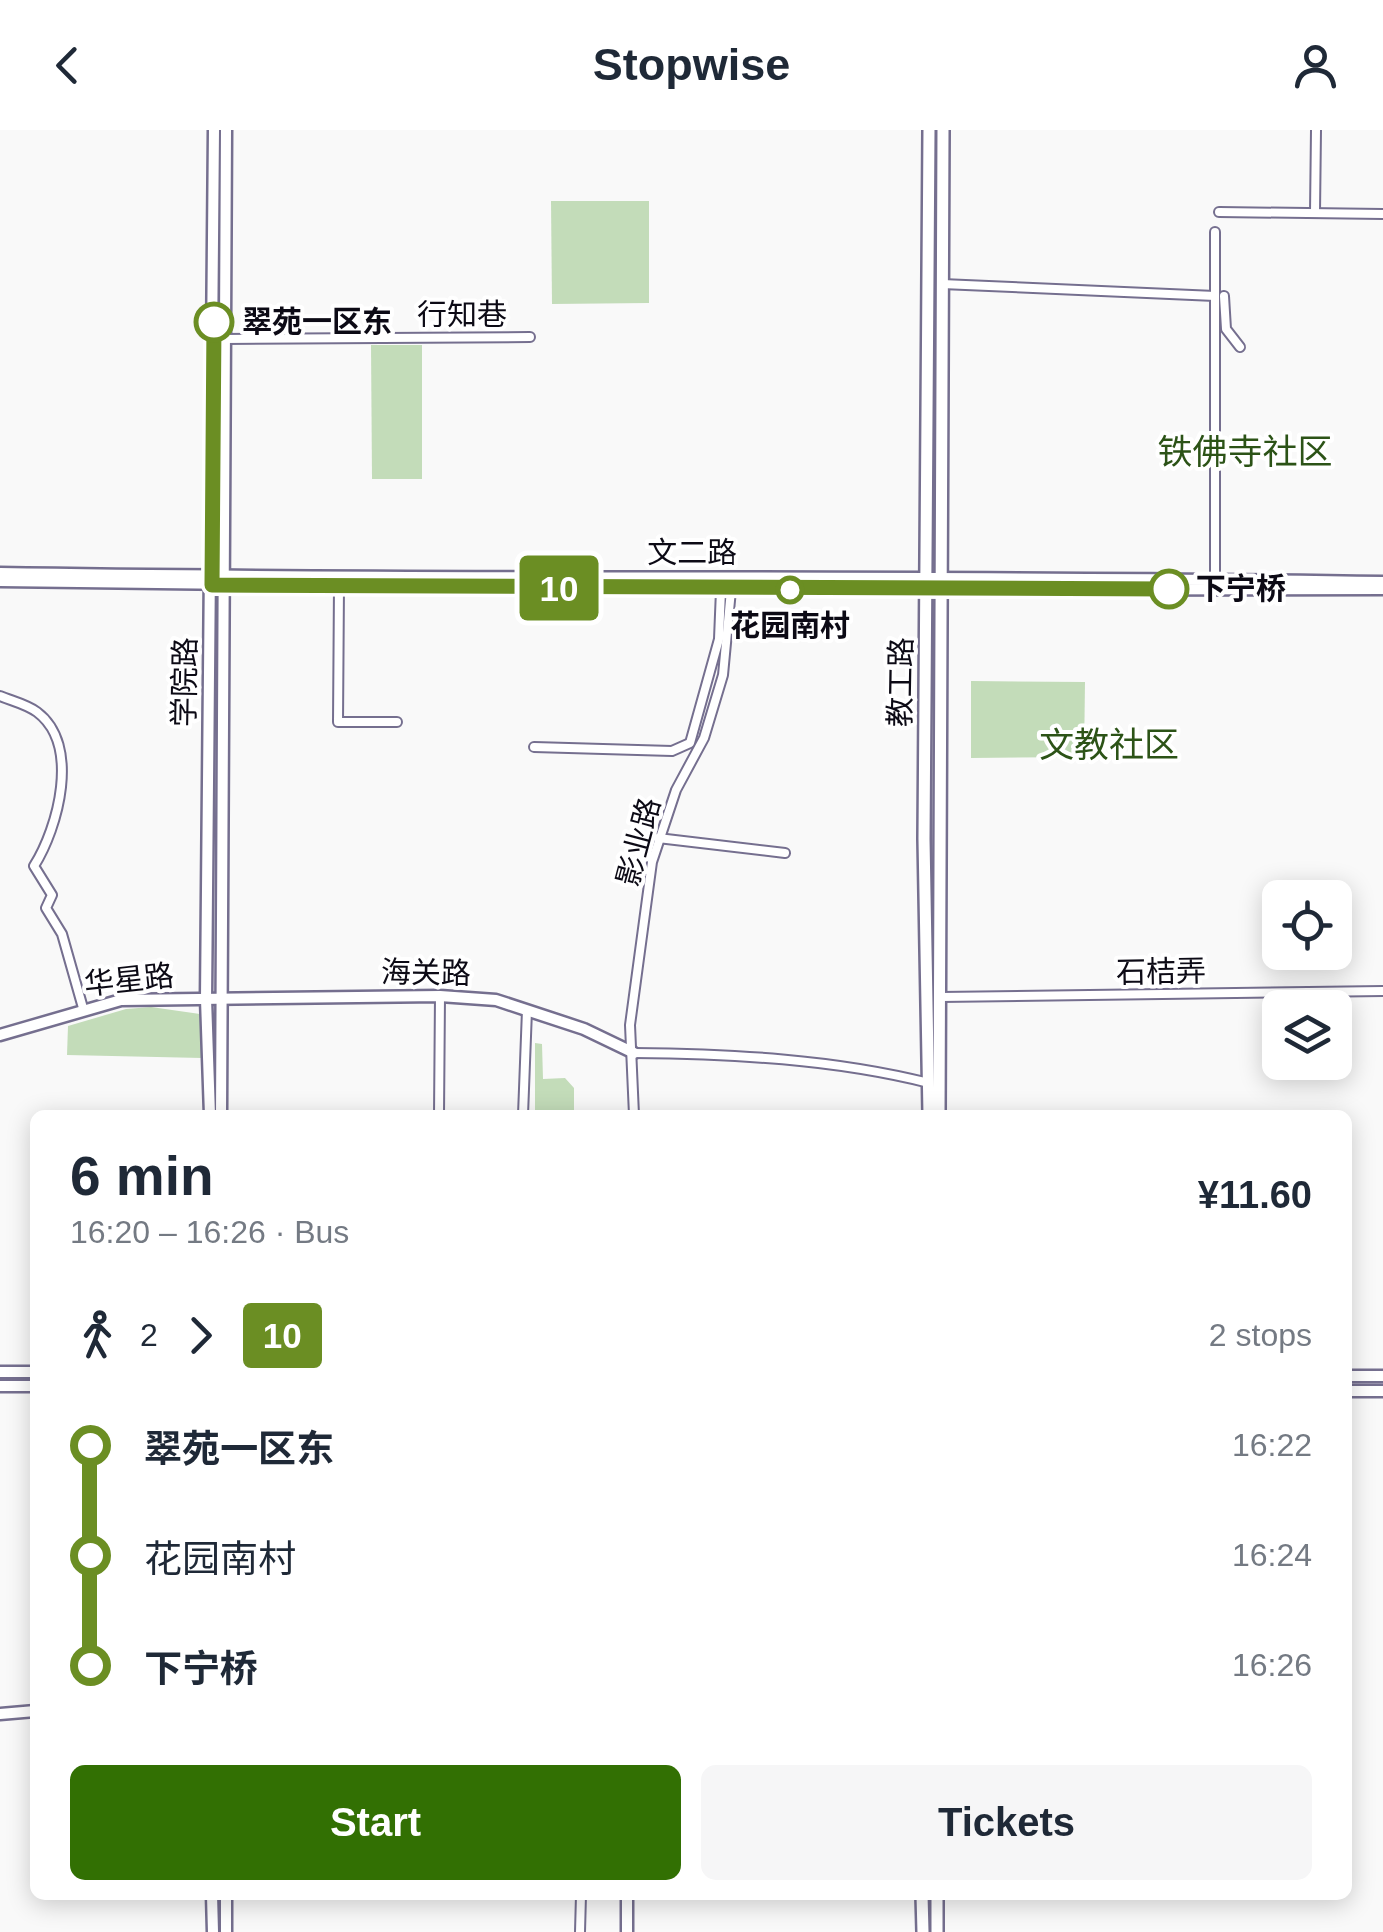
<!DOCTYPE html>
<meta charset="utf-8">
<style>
:root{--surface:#fff;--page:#f6f6f7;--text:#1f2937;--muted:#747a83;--accent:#327003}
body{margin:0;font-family:Arial,"Noto Sans SC",sans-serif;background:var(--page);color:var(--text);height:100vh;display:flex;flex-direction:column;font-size:38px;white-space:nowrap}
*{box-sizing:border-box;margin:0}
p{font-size:32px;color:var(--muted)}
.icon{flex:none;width:55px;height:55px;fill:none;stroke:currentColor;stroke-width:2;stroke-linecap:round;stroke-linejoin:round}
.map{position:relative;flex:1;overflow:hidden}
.panel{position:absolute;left:30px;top:980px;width:1322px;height:790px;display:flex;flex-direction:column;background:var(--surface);border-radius:15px;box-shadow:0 5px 25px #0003}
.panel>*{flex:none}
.badge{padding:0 20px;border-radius:8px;font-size:35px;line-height:65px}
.tools{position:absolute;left:1262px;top:750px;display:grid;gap:20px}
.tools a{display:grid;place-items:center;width:90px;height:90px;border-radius:15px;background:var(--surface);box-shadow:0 5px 25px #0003;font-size:50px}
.map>.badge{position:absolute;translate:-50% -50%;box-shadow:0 0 0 5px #fff}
.legs{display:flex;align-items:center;gap:15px;height:110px;padding:0 40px;font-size:32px}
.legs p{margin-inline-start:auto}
.summary{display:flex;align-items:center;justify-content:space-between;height:170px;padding:0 40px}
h1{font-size:55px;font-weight:800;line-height:75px}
.action{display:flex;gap:20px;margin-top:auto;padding:20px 40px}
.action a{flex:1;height:115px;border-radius:15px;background:var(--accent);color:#fff;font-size:40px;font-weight:800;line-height:115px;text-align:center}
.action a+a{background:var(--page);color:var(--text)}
ul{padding:0 40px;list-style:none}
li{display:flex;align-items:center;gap:35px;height:110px;font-size:38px}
li i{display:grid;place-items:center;width:15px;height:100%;margin:0 12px;background:currentColor}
li i::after{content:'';width:25px;height:25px;margin:-12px;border:8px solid;border-radius:50%;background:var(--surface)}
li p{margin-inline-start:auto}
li:first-child i{background:linear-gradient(#0000 50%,currentColor 0)}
li:last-child i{background:linear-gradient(currentColor 50%,#0000 0)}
header{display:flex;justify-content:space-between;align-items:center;height:130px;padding:0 40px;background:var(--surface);font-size:45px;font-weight:800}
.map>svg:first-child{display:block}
.green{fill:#c3dcb9}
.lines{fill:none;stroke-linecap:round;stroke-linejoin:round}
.street-casing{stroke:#756f8f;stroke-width:12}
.secondary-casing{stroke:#756f8f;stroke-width:15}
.primary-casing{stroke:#756f8f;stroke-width:16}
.street{stroke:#fff;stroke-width:8}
.secondary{stroke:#fff;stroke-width:10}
.primary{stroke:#fff;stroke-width:11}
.line-1-casing{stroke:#fff;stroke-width:22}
.line-1{stroke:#6b8e23;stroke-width:15}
.stop-1-dot{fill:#fff;stroke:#6b8e23;stroke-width:5}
.labels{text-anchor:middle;stroke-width:8;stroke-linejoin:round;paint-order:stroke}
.street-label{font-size:30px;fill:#0c0a15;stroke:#fff}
.stop-label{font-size:30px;font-weight:bold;fill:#0c0a15;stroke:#fff;text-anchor:start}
.quarter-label{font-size:35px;fill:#2c5317;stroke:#fff}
</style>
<header><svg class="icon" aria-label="back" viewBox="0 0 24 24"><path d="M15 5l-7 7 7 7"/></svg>Stopwise<svg class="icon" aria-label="person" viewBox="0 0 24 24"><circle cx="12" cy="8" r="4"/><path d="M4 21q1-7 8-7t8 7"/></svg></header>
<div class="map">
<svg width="1383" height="1802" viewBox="0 0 1383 1802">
<rect width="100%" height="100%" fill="#f9f9f9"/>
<g class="green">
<polygon points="551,71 649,71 649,173 552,174"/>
<polygon points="371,215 422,215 422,349 372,349"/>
<polygon points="971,551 1085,552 1084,627 971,628"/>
<polygon points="151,877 200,884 202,928 67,925 68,896 126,879"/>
<polygon points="535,913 542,914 543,949 565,948 574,958 574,985 535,985"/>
</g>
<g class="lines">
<defs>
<g id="street">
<polyline points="1219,82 1383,84"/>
<polyline points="1315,82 1316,0"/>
<polyline points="1215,102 1215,453"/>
<polyline points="942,154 1215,166"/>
<polyline points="1224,166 1226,199 1240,217"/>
<polyline points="224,209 530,207"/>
<polyline points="339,456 338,592 397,592"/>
<path d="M 0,566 C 12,571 26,574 37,582 C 81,615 58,698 34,736 L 52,765 L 46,778 L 62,804 L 83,878"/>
<polyline points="534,617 672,621 690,613 719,509 721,460"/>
<polyline points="658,708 785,723"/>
<polyline points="941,867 1383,861"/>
<path d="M 634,923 C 733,924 833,929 929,953"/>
<polyline points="439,985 440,866"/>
<polyline points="523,985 527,880"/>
<polyline points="634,985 630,895 652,732 676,660 704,608 723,545 731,460"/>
<polyline points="580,1802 581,1765"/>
</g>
<g id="secondary">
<path d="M 0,443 C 461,451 922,444 1383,452"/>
<polyline points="0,451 731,460 1383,459"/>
<polyline points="0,905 121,870 440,866 496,870 584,899 634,923"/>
<polyline points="210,985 206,869 214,0"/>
<polyline points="221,985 226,0"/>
<polyline points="0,1242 35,1242"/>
<polyline points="1348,1246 1383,1246"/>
<polyline points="0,1256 35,1256"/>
<polyline points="1348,1261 1383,1261"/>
<polyline points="0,1584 35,1581"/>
<polyline points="212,1765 213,1802"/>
<polyline points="226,1765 226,1802"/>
<polyline points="627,1802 627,1765"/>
</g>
<g id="primary">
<polyline points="929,985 924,709 929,0"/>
<polyline points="939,985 943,0"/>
<polyline points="922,1765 923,1802"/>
<polyline points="937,1765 937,1802"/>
</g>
</defs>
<use href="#street" class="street-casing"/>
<use href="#secondary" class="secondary-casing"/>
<use href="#primary" class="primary-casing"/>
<use href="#street" class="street"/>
<use href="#secondary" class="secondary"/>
<use href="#primary" class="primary"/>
</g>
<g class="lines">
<defs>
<polyline id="line-1" points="214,192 212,455 1169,459"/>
</defs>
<use href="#line-1" class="line-1-casing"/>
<use href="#line-1" class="line-1"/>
</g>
<g class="stop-1-dot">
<circle cx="214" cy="192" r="18"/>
<circle cx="1169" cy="459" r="18"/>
<circle cx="790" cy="460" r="12"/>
</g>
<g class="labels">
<g class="street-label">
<text x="462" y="195">行知巷</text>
<text x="692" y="433">文二路</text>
<text transform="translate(185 552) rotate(-89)" y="10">学院路</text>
<text transform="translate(901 552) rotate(-89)" y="10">教工路</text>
<text transform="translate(639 712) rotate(-75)" y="10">影业路</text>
<text transform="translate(1161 842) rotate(-1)" y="10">石桔弄</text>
<text transform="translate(426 843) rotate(1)" y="10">海关路</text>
<text transform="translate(129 850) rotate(-6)" y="10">华星路</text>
</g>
<g class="stop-label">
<text x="242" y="202">翠苑一区东</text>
<text x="1196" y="469">下宁桥</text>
<text x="790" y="506" text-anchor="middle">花园南村</text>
</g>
<g class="quarter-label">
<text x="1245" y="334">铁佛寺社区</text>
<text x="1109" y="627">文教社区</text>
</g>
</g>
</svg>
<div class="tools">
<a><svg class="icon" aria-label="locate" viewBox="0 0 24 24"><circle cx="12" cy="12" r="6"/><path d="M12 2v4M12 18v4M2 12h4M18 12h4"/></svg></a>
<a><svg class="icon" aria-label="layers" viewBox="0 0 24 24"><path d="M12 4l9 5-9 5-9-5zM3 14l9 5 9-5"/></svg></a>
</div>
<b class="badge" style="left:559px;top:458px;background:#6b8e23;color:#fff">10</b>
<section class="panel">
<div class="summary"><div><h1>6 min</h1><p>16:20 – 16:26 · Bus</p></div><b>¥11.60</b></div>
<div class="legs"><svg class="icon" aria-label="walk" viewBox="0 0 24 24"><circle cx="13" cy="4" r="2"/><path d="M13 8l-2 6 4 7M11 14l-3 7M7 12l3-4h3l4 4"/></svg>2<svg class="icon" aria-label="forward" viewBox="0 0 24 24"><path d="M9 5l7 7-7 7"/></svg><b class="badge" style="background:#6b8e23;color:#fff">10</b><p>2 stops</p></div>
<ul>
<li><i style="color:#6b8e23"></i><b>翠苑一区东</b><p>16:22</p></li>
<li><i style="color:#6b8e23"></i><span>花园南村</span><p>16:24</p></li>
<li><i style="color:#6b8e23"></i><b>下宁桥</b><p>16:26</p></li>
</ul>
<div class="action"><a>Start</a><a>Tickets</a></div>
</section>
</div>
